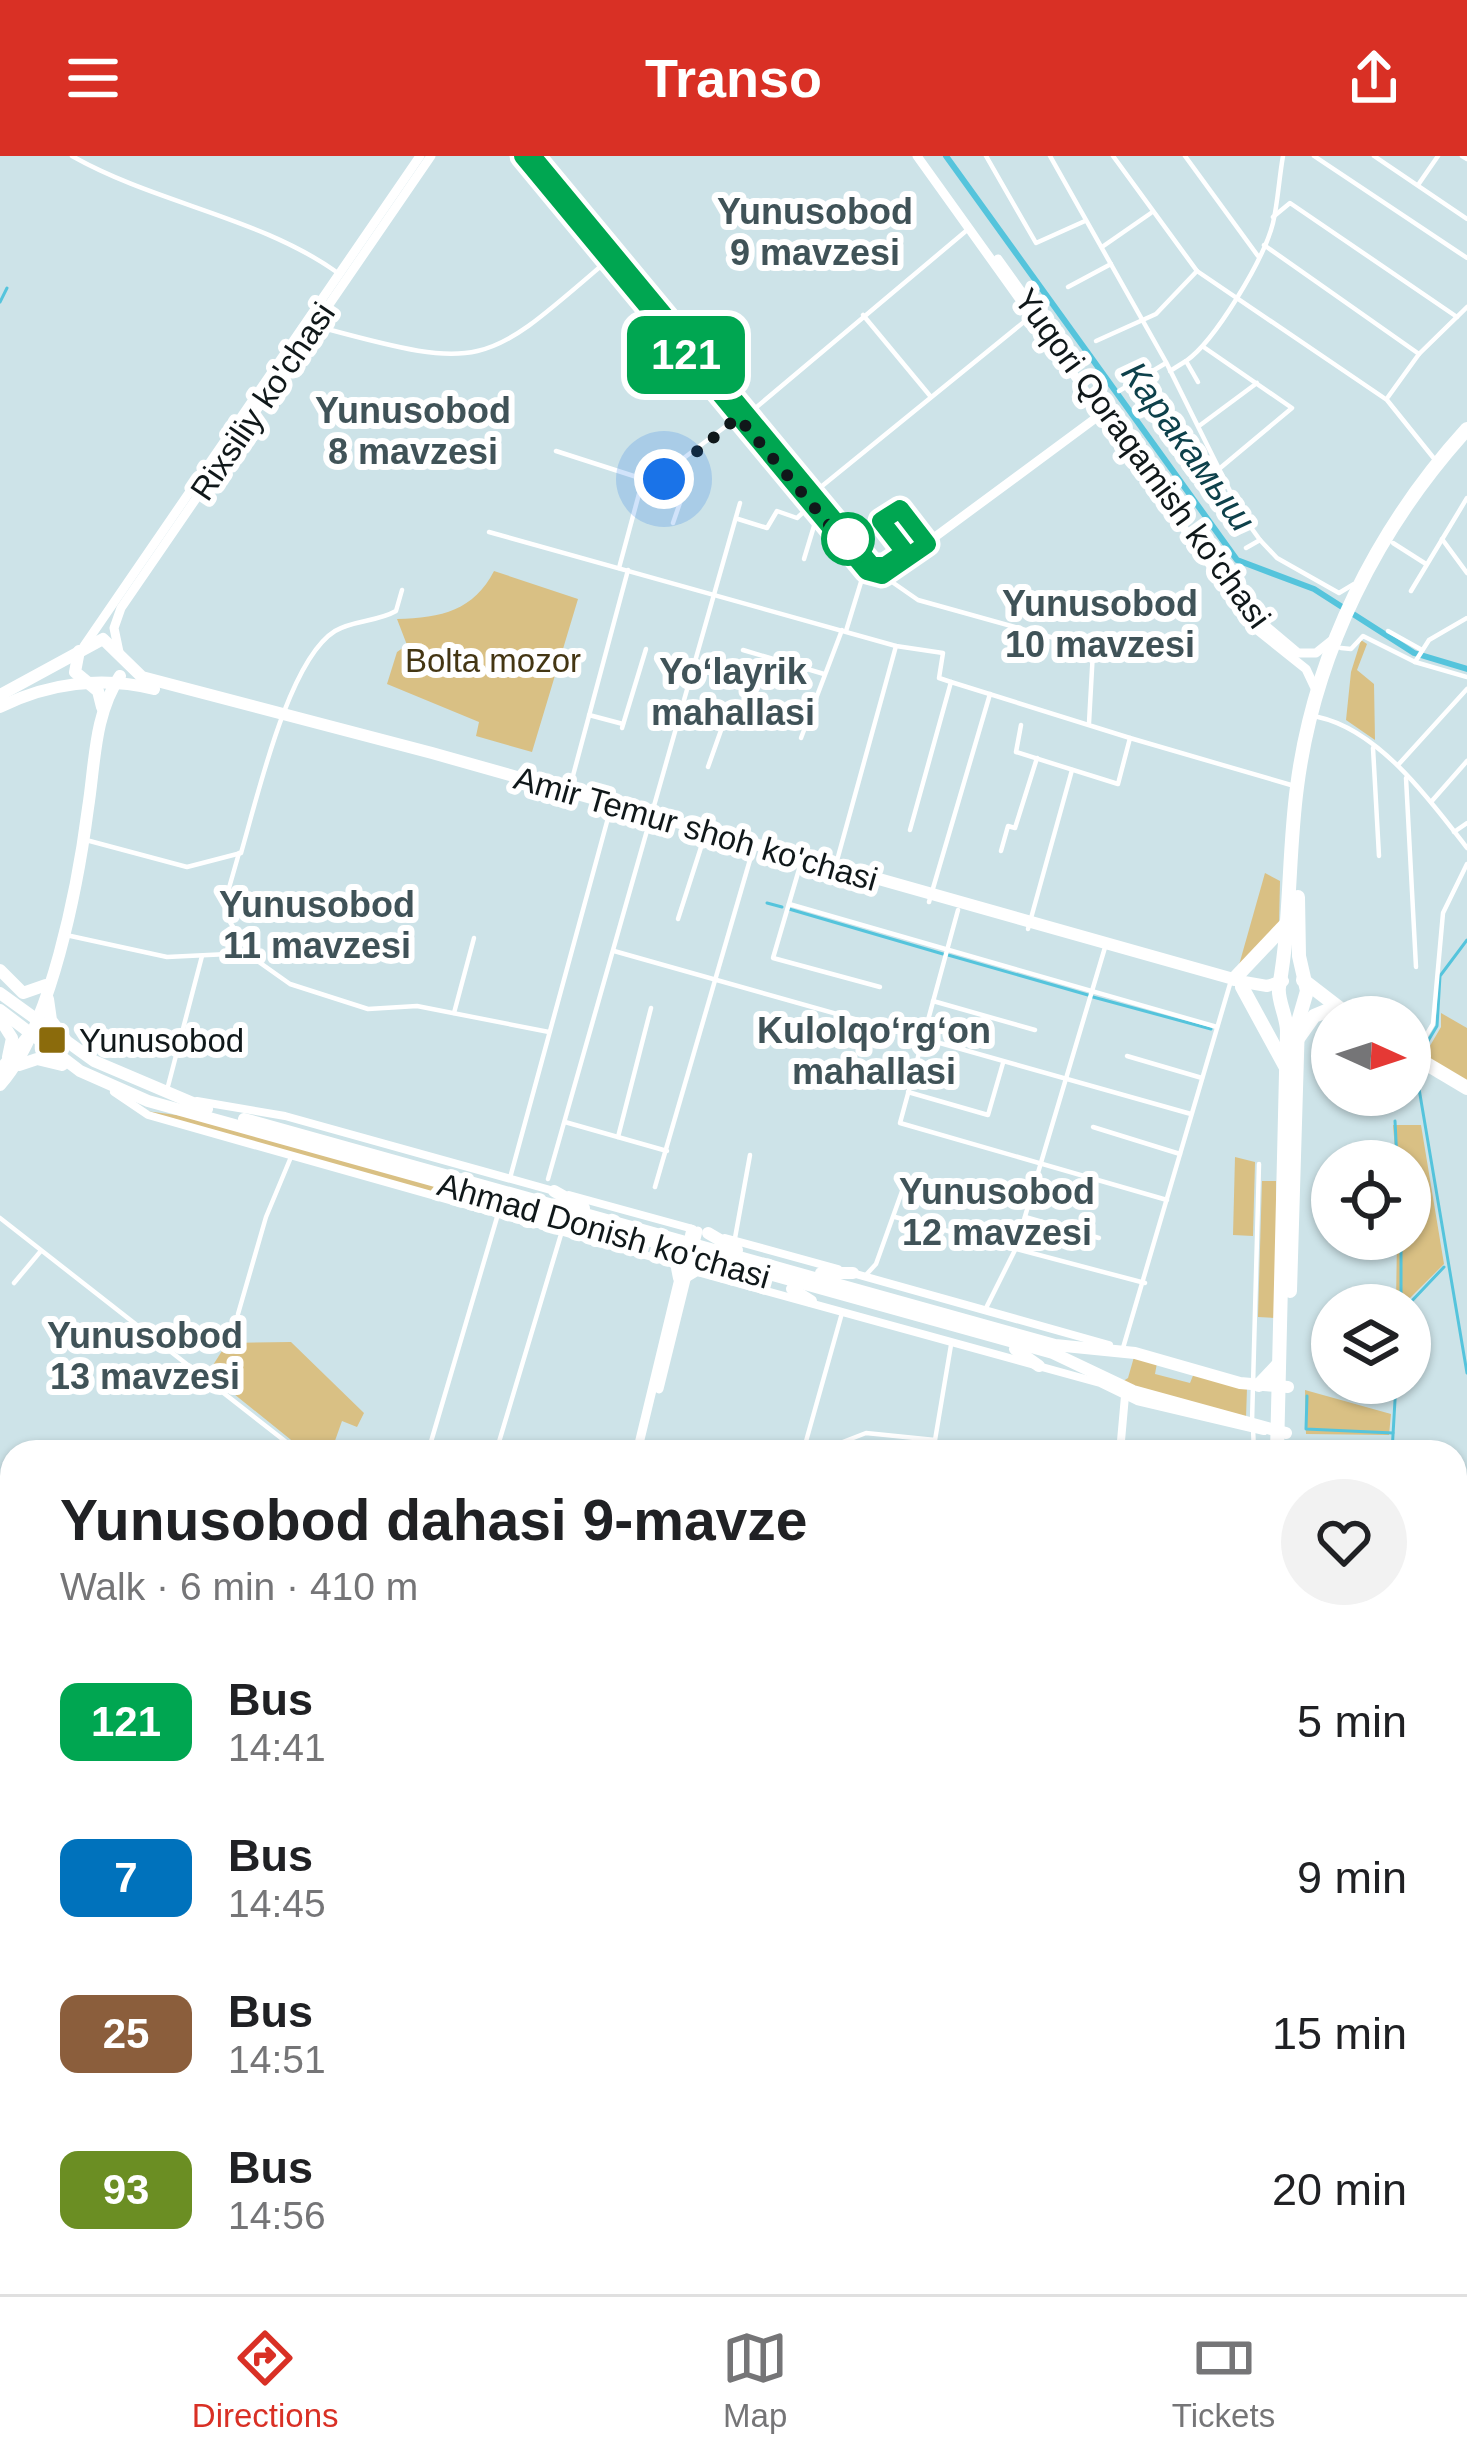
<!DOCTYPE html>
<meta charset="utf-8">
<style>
:root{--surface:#fff;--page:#f2f2f2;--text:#202124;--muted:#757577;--line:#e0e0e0;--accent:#d93025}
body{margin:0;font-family:Helvetica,sans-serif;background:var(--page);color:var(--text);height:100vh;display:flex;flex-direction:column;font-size:45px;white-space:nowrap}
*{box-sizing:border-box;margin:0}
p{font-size:39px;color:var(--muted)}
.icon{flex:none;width:66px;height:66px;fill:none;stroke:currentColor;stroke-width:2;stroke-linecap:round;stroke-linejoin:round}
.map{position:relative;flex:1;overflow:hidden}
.sheet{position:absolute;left:0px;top:1284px;width:1467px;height:855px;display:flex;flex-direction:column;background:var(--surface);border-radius:36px 36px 0 0;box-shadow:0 3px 9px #0004}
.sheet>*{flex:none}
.badge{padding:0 24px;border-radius:18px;font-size:42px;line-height:78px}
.needle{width:78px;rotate:93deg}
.tools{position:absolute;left:1311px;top:840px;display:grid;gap:24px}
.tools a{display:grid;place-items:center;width:120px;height:120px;border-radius:50%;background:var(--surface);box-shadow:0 3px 9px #0004;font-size:60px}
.you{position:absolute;width:60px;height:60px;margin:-30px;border:9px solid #fff;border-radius:50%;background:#1a73e8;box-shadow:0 0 0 18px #1a73e833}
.map>.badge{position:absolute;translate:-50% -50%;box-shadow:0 0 0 6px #fff}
.round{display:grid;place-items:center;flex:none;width:126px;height:126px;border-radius:63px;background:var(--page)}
.summary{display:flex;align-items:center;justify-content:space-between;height:204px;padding:0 60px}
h1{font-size:57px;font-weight:600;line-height:90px}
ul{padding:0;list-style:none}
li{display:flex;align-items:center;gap:36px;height:156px;padding:0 60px}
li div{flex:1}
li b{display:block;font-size:45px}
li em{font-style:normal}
li .badge{min-width:132px;font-weight:700;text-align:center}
header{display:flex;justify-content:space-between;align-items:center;height:156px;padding:0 60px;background:var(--accent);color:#fff;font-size:54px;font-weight:600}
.menu{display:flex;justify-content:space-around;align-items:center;height:168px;border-top:3px solid var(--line);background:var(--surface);font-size:33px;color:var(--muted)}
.menu a{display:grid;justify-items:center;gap:6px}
.menu .active{color:var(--accent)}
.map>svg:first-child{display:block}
.green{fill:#d9c084}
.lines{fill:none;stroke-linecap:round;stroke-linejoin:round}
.stream{stroke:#55c4dc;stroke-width:3}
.canal{stroke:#55c4dc;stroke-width:6}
.minor{stroke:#fff;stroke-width:4.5}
.tertiary{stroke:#fff;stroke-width:8}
.secondary{stroke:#fff;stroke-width:9}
.primary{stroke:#fff;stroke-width:12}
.trunk{stroke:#fff;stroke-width:14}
.line-casing{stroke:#fff;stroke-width:27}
.line{stroke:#00a651;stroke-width:18}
.walk{stroke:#10181a;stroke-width:12;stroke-dasharray:0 21.6}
.stop-dot{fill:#fff;stroke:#00a651;stroke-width:6}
.poi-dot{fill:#8b6b0c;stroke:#fff;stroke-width:4.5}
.labels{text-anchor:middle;stroke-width:12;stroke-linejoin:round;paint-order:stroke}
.street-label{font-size:33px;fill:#10181a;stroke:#fff}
.park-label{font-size:33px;fill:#443613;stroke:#fff}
.poi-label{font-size:33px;fill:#10181a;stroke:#fff;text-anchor:start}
.neighbourhood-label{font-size:36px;font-weight:bold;fill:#405358;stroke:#fff}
.water-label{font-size:36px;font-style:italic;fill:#0e414b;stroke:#fff}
</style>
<header><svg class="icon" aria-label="menu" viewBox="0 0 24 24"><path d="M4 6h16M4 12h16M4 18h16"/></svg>Transo<svg class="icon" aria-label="share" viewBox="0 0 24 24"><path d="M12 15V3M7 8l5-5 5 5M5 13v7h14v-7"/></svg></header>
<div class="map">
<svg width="1467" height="2138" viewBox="0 0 1467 2138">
<rect width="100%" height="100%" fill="#cde3e8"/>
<g class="green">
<path d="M 494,415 L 578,443 L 532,596 L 476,580 L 479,566 L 387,528 L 397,496 L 407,489 L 397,463 C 442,462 474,454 494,415 Z"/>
<polygon points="1361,484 1367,488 1357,514 1374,528 1375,584 1346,564 1351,516"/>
<polygon points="1265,717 1280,725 1279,768 1239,809"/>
<polygon points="1441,857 1467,872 1467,925 1424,900 1441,871"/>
<polygon points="146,955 184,960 552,1063 510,1059"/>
<polygon points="1393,969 1421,969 1444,1108 1409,1143 1396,1147 1397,1083 1410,1083 1410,1005 1396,1005"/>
<polygon points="1235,1001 1255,1006 1253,1080 1233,1079"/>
<polygon points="1262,1025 1276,1025 1276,1162 1258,1161"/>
<polygon points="291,1186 364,1257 357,1271 342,1265 331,1296 306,1296 208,1217 227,1187"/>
<polygon points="1134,1201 1157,1207 1155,1218 1190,1227 1194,1217 1247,1232 1246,1262 1120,1227 1128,1222"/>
<polygon points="1305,1234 1391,1258 1389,1279 1306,1278"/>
</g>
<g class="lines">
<g class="stream">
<polyline points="0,146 7,132"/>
<polyline points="767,747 782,751"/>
<polyline points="789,753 943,798"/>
<polyline points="948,799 1088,839"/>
<polyline points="1093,841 1211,873"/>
<polyline points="1314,891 1325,868 1332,869"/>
<polyline points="1419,900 1437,870 1440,820 1467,784"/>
<polyline points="1415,909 1467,1217"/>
<polyline points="1395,965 1397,1005"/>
<polyline points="1401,1149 1401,1083"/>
<polyline points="1408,1149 1444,1111"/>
<polyline points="1307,1240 1306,1273 1393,1277"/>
<polyline points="1392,1296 1396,1227"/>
<polyline points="1455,1886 1467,1835"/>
<polyline points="0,1938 12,1970"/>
<polyline points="91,2127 96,2138"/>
<polyline points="1415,2138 1416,2127"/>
</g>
<polyline class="canal" points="946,0 1237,404 1314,433 1414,497 1467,513"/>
<g class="minor">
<path d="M 72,0 C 157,48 260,61 338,117"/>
<polyline points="986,0 1036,87 1085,65"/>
<polyline points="1050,0 1166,206 1230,335"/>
<polyline points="1113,0 1197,115 1387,244 1436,305"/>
<polyline points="1185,0 1258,100"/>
<polyline points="1314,0 1467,102"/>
<polyline points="1374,0 1467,63"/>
<polyline points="1462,0 1467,3"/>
<polyline points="1418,29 1438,0"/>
<polyline points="1273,61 1290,47 1457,161"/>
<polyline points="1264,89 1419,198"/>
<polyline points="1102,91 1151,57"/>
<polyline points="1068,131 1111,108"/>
<polyline points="863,159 931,241"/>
<path d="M 317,165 L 327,173 C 486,216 486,209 608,104"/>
<polyline points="1096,185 1156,158 1197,115"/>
<polyline points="1205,192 1292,252 1219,313"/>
<path d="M 1186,205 C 1215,185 1264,103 1273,67 C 1278,46 1279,22 1283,0"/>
<polyline points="1170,215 1186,205 1198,226"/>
<polyline points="1119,235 1166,207"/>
<polyline points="1388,241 1419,198 1467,151"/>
<polyline points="746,260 966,75"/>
<polyline points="1199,270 1257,227"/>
<polyline points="556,295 643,323 619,412"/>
<polyline points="811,339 1030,161"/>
<polyline points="1224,359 1237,352 1260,384 1246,392"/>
<polyline points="738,363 767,372 777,355 797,362 811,349"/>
<polyline points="673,367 685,332 666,325 664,317 738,261"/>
<polyline points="489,376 896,490 943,497 939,522 951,526"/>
<polyline points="1442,383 1467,417"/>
<polyline points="1260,384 1277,402 1339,437 1354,428"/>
<polyline points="1393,387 1426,408"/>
<polyline points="804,403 814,370 822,362"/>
<polyline points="882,419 918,444 1097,494 1126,487"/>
<polyline points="1411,435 1467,342"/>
<polyline points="846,475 865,413"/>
<polyline points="1388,475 1422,494"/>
<polyline points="1341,492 1351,493 1363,480 1415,506 1467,521"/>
<polyline points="743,494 824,518"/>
<polyline points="1415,506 1429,484 1467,462"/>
<polyline points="589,559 623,568"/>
<path d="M 1318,561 C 1379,574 1431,645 1467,692"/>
<polyline points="1089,567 1093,495"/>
<polyline points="1021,569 1016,596 1118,628 1130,582 1291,629"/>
<polyline points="622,572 646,493"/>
<polyline points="801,582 842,474"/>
<polyline points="1373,592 1379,700"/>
<polyline points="1398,609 1467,533"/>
<polyline points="708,611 725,563 806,569"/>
<polyline points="1406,622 1416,811"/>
<polyline points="567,642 628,414"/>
<polyline points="1431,646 1467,605"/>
<polyline points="910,674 951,526 1130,582"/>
<polyline points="1454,676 1467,667"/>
<path d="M 86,684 L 187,711 L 241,697 C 257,643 288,504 335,475 C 353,464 377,466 396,455 L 402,434"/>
<polyline points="1001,695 1008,670 1015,672 1037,602"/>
<polyline points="239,697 227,739 230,766 252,801 290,828 368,853 417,850 549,876"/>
<polyline points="800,710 773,802 880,831"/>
<polyline points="833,719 896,490"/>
<polyline points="929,746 990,538"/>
<polyline points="789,748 1217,871"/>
<polyline points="958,754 900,967 1167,1044"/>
<polyline points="678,763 704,682"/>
<polyline points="1028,773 1072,614"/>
<polyline points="66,779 167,801 249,797"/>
<polyline points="614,795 1191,958"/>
<polyline points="933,845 1035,874"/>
<polyline points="454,857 474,782"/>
<polyline points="1416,896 1433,868 1443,757 1467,708"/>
<polyline points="1127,900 1202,922"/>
<polyline points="167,934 202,800"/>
<polyline points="908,936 988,959 1003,907"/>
<polyline points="565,966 667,995"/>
<polyline points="1093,971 1180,998"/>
<polyline points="618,981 651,852"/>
<polyline points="510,1022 611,651"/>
<polyline points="548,1023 740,347"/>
<polyline points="655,1031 754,690"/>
<polyline points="895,1061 1145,1127"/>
<polyline points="1025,1061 1099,1082"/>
<polyline points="0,1062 299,1296"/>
<polyline points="735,1082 750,999"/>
<polyline points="865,1120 876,1108 905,1027 971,1046"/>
<polyline points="14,1127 40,1096"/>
<polyline points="985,1154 1015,1094 1106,788"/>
<polyline points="238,1158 266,1061 291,1001"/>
<polyline points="1123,1192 1230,828"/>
<polyline points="1252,1266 1259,1008"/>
<polyline points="1253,1272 1254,1296"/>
<polyline points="645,1290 669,1296"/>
<polyline points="428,1296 498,1058"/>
<polyline points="496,1296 562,1075"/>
<polyline points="803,1296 842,1157"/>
<polyline points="817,1296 866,1277 935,1284"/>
<polyline points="933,1296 951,1189"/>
<polyline points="1455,1682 1467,1683"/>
<polyline points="0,1685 12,1677"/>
<polyline points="1455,2108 1456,2053"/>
<polyline points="626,2127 638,2138"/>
<polyline points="873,2127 887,2138"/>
<polyline points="968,2127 982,2138"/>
<polyline points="1454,2129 1467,2129"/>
<polyline points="350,2138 351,2138"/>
<polyline points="460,2138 470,2127"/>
<polyline points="769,2138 774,2127"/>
<polyline points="926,2138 935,2127"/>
<polyline points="1044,2138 1046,2127"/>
<polyline points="1112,2138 1113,2127"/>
<polyline points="1165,2138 1165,2127"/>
<polyline points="1254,2138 1254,2127"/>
</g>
<g class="tertiary">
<polyline points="114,936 148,959 527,1066"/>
<polyline points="197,945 285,960 554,1035"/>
<polyline points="569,1039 693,1073"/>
<polyline points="542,1070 666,1105"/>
<polyline points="725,1082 838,1113"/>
<polyline points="852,1117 1109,1189"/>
<polyline points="687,1122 697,1116 1100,1227 1137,1245 1264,1275"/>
<polyline points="1120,1296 1125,1240"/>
<polyline points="0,2047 12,2042"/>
<polyline points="0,2056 12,2051"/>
</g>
<g class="secondary">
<polyline points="523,0 872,418 893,412 1108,253"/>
<polyline points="532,0 872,410 882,412 914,389"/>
<polyline points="917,0 1256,473 1306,513 1315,532"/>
<polyline points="998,103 1065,197"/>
<polyline points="1253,459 1298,497 1316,497 1331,485"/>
<polyline points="84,490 420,0"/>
<polyline points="119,496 114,472 121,452 431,0"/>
<polyline points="659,1233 698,1075"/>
<polyline points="637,1296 691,1073"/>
<polyline points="0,1392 12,1406"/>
<polyline points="0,1413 12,1428"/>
<polyline points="278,2127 283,2138"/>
<polyline points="295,2127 299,2138"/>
<polyline points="822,2127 834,2138"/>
</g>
<g class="primary">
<polyline points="79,495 75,516 98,535 102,551"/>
<polyline points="0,539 103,483 142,521 432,597 1244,826 1267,830 1283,825"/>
<path d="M 0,551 C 48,527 102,520 154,533"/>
<polyline points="0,814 23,837 46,829"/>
<polyline points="0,837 94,905 207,953"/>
<polyline points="48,843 51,864 65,883"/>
<polyline points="0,854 80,915 148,945 1053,1197 1133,1235 1286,1277"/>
<polyline points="0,863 12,882 8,901"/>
<polyline points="19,909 37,903 62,909"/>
<polyline points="0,914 30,878"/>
<path d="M 0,929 C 51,872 78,729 88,652 C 95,608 94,558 120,520"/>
<polyline points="244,963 1055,1189 1135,1197 1240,1227 1288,1231"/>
<polyline points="554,1035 584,1052"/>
<polyline points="527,1066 556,1066"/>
<polyline points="708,1077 737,1094"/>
<polyline points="595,1085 620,1080"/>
<polyline points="661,1097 676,1107 679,1122"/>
<polyline points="821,1117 853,1117"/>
<polyline points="792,1133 811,1145"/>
<polyline points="1015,1193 1039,1210"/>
</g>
<g class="trunk">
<polyline points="1234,823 1288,766"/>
<polyline points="1303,824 1351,861"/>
<polyline points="1242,831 1285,910"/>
<polyline points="1297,884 1314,860 1326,855"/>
<polyline points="1410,898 1467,932"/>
<polyline points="1290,1135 1298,866 1307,835 1299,800 1298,741"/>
<polyline points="1259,1229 1277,1210"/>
<path d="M 1277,1296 L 1287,875 C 1287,861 1277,843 1279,831 C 1291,766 1288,698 1297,631 C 1314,498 1377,372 1467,273"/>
<polyline points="1320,2138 1321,2127"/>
</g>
</g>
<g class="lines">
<defs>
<polyline id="line" points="523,0 867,415 882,419 927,388 900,353 881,365 905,396 885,410 872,410 532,0"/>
</defs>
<use href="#line" class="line-casing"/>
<use href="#line" class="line"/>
<polyline class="walk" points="664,323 738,261 829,369 833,365 848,383"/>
</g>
<circle class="stop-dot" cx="848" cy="383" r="24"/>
<rect class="poi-dot" x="37" y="869" width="30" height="30" rx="6"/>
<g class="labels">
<g class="street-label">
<text transform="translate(262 245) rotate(-56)" y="12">Rixsiliy ko'chasi</text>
<text transform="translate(1143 302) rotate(54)" y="12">Yuqori Qoraqamish ko'chasi</text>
<text transform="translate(696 672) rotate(16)" y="12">Amir Temur shoh ko'chasi</text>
<text transform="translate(604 1074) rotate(16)" y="12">Ahmad Donish ko'chasi</text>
</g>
<g class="park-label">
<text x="493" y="516">Bolta mozor</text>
</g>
<g class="poi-label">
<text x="79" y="896">Yunusobod</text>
</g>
<g class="neighbourhood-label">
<text x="815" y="68">Yunusobod<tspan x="815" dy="41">9 mavzesi</tspan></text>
<text x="413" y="267">Yunusobod<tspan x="413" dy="41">8 mavzesi</tspan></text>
<text x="1100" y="460">Yunusobod<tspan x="1100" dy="41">10 mavzesi</tspan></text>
<text x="733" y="528">Yoʻlayrik<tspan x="733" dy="41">mahallasi</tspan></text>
<text x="317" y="761">Yunusobod<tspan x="317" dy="41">11 mavzesi</tspan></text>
<text x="874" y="887">Kulolqoʻrgʻon<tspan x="874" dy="41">mahallasi</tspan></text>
<text x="997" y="1048">Yunusobod<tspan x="997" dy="41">12 mavzesi</tspan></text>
<text x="145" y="1192">Yunusobod<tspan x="145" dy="41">13 mavzesi</tspan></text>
</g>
<g class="water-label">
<text transform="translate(1189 290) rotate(54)" y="13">Каракамыш</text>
</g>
</g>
</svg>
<div class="tools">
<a><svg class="needle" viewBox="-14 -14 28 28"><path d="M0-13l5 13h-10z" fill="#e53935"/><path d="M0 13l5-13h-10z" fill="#757577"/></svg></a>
<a><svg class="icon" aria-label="locate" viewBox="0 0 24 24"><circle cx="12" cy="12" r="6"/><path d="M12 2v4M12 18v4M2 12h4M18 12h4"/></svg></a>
<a><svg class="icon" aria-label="layers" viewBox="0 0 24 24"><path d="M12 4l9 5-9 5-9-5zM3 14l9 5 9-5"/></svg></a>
</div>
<div class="you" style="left:664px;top:323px"></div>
<b class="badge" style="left:686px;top:199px;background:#00a651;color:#fff">121</b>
<section class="sheet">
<div class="summary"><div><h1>Yunusobod dahasi 9-mavze</h1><p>Walk · 6 min · 410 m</p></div><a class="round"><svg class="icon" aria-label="heart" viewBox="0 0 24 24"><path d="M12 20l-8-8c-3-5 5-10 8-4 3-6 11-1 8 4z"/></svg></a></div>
<ul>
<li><span class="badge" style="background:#00a651;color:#fff">121</span><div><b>Bus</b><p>14:41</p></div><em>5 min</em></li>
<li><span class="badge" style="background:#0072bc;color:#fff">7</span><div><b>Bus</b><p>14:45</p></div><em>9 min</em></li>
<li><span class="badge" style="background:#8b5e3c;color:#fff">25</span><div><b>Bus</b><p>14:51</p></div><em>15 min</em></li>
<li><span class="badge" style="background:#6b8e23;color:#fff">93</span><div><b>Bus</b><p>14:56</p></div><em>20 min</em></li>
</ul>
</section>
</div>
<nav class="menu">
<a class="active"><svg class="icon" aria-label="directions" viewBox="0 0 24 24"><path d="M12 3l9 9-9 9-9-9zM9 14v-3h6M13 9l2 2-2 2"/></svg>Directions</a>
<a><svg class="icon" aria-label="map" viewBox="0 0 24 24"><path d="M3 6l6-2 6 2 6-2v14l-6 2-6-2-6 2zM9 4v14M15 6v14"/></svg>Map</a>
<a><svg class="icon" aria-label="tickets" viewBox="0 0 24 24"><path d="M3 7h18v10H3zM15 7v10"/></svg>Tickets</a>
</nav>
